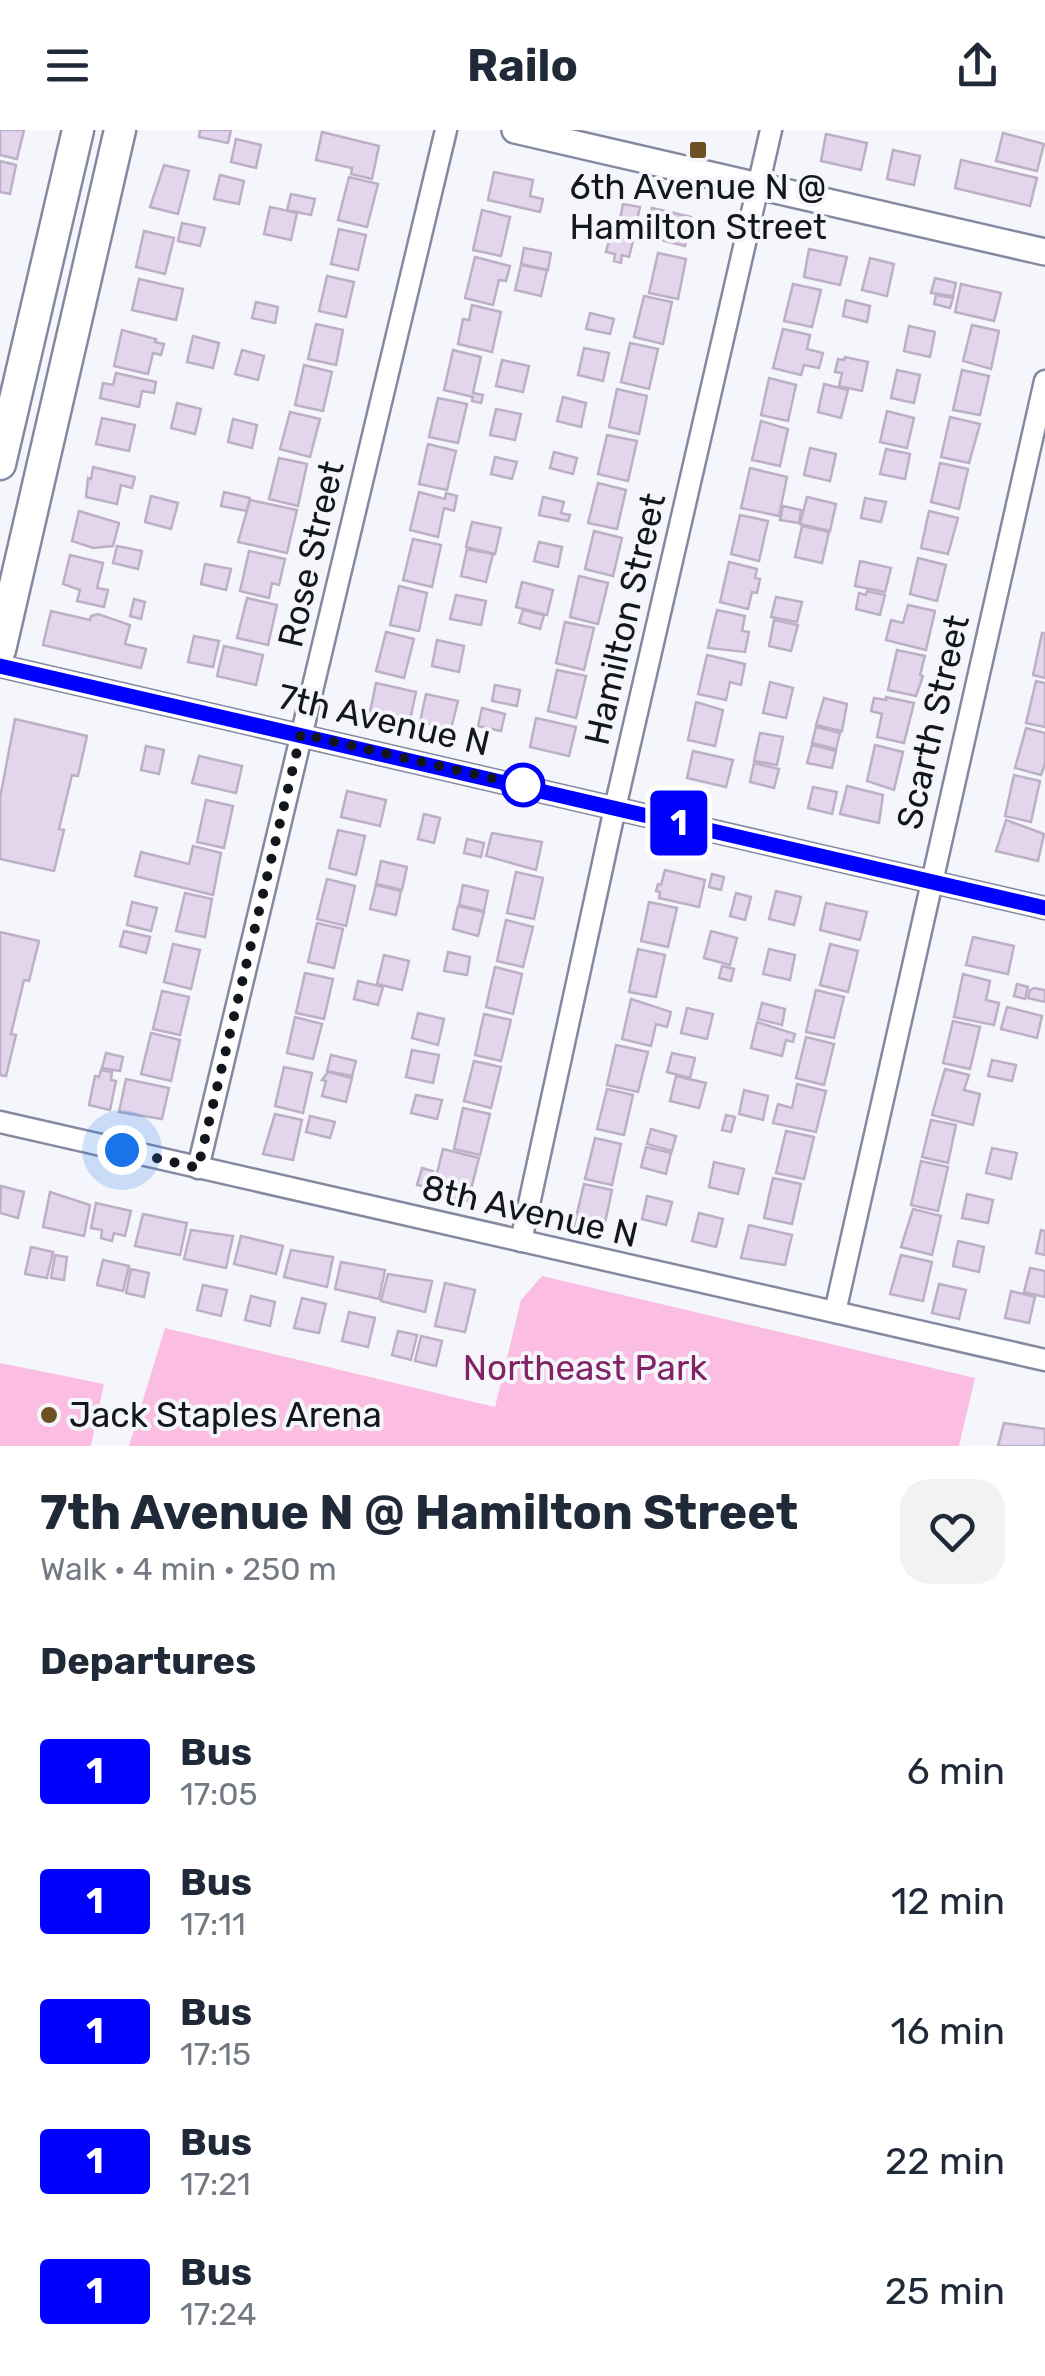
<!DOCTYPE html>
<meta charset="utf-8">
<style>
:root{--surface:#fff;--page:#f2f2f3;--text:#1f2937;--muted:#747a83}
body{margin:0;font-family:Rubik,sans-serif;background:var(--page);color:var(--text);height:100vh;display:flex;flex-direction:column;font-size:38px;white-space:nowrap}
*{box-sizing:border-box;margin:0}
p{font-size:32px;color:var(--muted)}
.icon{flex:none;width:55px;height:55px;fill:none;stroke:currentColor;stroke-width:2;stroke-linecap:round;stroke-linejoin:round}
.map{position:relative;height:1316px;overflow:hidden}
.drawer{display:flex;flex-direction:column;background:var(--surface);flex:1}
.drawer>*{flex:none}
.badge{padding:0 20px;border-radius:8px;font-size:35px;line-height:65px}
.you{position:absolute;width:50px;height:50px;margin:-25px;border:8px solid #fff;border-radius:50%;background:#1a73e8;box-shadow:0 0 0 15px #1a73e833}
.map>.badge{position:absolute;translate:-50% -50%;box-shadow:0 0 0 5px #fff}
h2{padding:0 40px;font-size:38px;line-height:90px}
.round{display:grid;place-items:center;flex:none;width:105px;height:105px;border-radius:30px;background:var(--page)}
.summary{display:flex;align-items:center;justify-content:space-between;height:170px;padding:0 40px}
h1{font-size:48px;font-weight:700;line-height:75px}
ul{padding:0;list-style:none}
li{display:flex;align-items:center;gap:30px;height:130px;padding:0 40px}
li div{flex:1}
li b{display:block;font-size:38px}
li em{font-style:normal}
li .badge{min-width:110px;font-weight:700;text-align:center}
header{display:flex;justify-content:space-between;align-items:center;height:130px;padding:0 40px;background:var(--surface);font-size:45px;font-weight:700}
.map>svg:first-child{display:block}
.green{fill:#fbbee2}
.building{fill:#e2d5ec;stroke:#bcafc6;stroke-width:2.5}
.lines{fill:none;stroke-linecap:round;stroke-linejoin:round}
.minor-casing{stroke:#8589a0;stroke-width:25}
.tertiary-casing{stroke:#8589a0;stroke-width:30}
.secondary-casing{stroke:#8589a0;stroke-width:35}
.minor{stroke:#fff;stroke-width:20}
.tertiary{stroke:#fff;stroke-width:25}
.secondary{stroke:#fff;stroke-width:30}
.line-casing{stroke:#fff;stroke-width:22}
.line{stroke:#00f;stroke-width:15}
.walk{stroke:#14161e;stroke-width:10;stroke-dasharray:0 18}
.poi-dot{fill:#6c5123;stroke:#f5f6fb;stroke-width:4}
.stop-dot{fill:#fff;stroke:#00f;stroke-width:5}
.labels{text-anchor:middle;stroke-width:8;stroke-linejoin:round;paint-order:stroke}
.poi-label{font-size:35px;fill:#14161e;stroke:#f5f6fb}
.street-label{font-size:35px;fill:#14161e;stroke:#f5f6fb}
.park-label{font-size:35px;fill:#822365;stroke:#f5f6fb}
</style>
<header><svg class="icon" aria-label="menu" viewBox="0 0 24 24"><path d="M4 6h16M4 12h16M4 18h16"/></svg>Railo<svg class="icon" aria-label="share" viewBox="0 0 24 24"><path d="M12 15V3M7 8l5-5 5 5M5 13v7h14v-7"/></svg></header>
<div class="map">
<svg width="1045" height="1316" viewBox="0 0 1045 1316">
<rect width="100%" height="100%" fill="#f5f6fb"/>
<g class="green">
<polygon points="542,1146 975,1248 959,1316 129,1316 165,1198 495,1277 521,1170"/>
<polygon points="0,1233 104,1254 91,1316 0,1316"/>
</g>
<g class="building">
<polygon points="0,0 24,0 17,29 0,25"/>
<polygon points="200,0 231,0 228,13 199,7"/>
<polygon points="322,2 379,16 372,49 351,44 352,38 316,30"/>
<polygon points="1003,3 1044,14 1037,41 996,31"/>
<polygon points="826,4 867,13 861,40 821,31"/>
<polygon points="236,9 261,15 256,38 231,32"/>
<polygon points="893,20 920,26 914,55 887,49"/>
<polygon points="961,30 1037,48 1030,76 955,58"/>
<polygon points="0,31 16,35 10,64 0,62"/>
<polygon points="164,35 189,41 178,84 150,77"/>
<polygon points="494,42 533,50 530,66 543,69 540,82 488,70"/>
<polygon points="220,45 244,51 239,74 214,69"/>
<polygon points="349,47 378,54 367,97 338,90"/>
<polygon points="291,64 315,69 311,85 287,80"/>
<polygon points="623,74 640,77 634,103 618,99"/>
<polygon points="270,77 297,83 291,110 264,104"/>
<polygon points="652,78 691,87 685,116 645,106"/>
<polygon points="482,80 510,87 501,126 473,120"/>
<polygon points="182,93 205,98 200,116 178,111"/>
<polygon points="339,99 366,105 358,140 331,134"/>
<polygon points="144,101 174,108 165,144 136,137"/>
<polygon points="610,106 633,111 629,127 622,125 621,133 614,131 615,124 606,122"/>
<polygon points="524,118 551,123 548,140 521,134"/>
<polygon points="809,119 847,127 840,155 804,147"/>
<polygon points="658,123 686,129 678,169 649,163"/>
<polygon points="475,127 510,136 506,151 499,150 493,175 465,168"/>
<polygon points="870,128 894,134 887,166 862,160"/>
<polygon points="521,135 547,140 541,166 515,160"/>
<polygon points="327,146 354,152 346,187 319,181"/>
<polygon points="935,148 956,153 953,166 931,163"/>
<polygon points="139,149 183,159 176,190 132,180"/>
<polygon points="793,154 821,160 812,197 784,191"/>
<polygon points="961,154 1001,163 994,191 955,182"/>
<polygon points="936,165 953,168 950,178 934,174"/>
<polygon points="644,166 672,172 663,214 634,207"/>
<polygon points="846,170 870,176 867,192 843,186"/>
<polygon points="256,172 278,177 275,193 252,188"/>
<polygon points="472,175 501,182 492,222 458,214 463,189 469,190"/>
<polygon points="590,183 614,189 610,204 586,199"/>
<polygon points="316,194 343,200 336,235 308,229"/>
<polygon points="972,195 999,201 991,239 963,231"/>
<polygon points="909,196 935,202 930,227 904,221"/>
<polygon points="783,199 810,205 807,219 823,223 819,238 804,235 801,245 773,238"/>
<polygon points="122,200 156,209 155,212 164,214 161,225 153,223 148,244 114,236"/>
<polygon points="193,206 219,213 213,238 187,232"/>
<polygon points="630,213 658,219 649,259 621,252"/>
<polygon points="584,218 609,223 603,251 578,245"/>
<polygon points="242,220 264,226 258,250 235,244"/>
<polygon points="453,220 481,227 473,263 483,265 481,273 472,271 473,267 444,260"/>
<polygon points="845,227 868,232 862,261 839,256 842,243 835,242 838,229 844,230"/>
<polygon points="502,230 529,236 523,262 496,256"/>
<polygon points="304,235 332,242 323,281 295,275"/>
<polygon points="897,240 920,245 914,273 891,268"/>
<polygon points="962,240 989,246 980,285 953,280"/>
<polygon points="116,243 156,252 154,263 142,261 139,277 100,268 103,253 113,255"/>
<polygon points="769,248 796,255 788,291 761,285"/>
<polygon points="824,254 848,260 841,288 818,282"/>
<polygon points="617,259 647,266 639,304 609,297"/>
<polygon points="563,267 586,273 581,297 557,291"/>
<polygon points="438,268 467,274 458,313 429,307"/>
<polygon points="177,273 201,279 195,304 171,298"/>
<polygon points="496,279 521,284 515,310 490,305"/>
<polygon points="887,281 914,288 907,318 880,312"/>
<polygon points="290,282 320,289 310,327 280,319"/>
<polygon points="950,287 980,294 969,333 941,327"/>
<polygon points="102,288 135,295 129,321 96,314"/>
<polygon points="233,289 257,295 252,318 228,312"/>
<polygon points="761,291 788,299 780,336 752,330"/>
<polygon points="607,305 637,311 628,351 598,344"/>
<polygon points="428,314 456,321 447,360 419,354"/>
<polygon points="810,318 836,324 830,351 804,345"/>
<polygon points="886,319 910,324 905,349 880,344"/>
<polygon points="554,322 577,328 573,344 550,338"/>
<polygon points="495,327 517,332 512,349 491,344"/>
<polygon points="279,328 307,334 298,376 269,369"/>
<polygon points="940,333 968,339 959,379 931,372"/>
<polygon points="93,337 135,347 132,358 121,355 117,374 86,367 88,348 91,349"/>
<polygon points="750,338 787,347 779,386 741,378"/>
<polygon points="598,353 626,360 617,399 588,393"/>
<polygon points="224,362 250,368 247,381 221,376"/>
<polygon points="419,362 445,369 446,363 457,366 454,381 444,378 438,407 410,400"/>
<polygon points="151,366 178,373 171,399 145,392"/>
<polygon points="543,367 564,372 561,383 570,385 568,391 539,385"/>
<polygon points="807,367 836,374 830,401 800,394"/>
<polygon points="865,368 886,372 881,392 861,388"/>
<polygon points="250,370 297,380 287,423 238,412"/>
<polygon points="783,376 801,380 799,393 780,390"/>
<polygon points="79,381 119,393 113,416 93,418 72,411"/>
<polygon points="929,381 958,388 948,424 921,418"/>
<polygon points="740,385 768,391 759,431 731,424"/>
<polygon points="472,392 501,398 495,424 466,417"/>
<polygon points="802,396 829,402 822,433 795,427"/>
<polygon points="594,401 622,408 613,446 585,439"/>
<polygon points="413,409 441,415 432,457 403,450"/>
<polygon points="539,412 562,417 558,437 534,431"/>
<polygon points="117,416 142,421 138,439 113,433"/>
<polygon points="467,419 493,424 486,452 461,446"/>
<polygon points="249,421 285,429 279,455 272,453 269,468 240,461"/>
<polygon points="70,425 103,433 97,458 108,460 104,477 77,471 80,460 63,454"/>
<polygon points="918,428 946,435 937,471 910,464"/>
<polygon points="860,431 891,438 885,462 855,456"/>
<polygon points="729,432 757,439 755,448 760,449 757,463 752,462 748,479 720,472"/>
<polygon points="205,434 231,439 226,460 201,454"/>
<polygon points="579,446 608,453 598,494 570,487"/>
<polygon points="522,452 553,460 547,485 516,477"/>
<polygon points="399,456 427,463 419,501 390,495"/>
<polygon points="867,461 885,465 880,485 856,479 859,463 866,465"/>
<polygon points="456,465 486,471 481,495 450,489"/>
<polygon points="776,467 802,472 797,492 771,487"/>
<polygon points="247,468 277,475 268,515 237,508"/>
<polygon points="134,469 145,472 141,489 130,486"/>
<polygon points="908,475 935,481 926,520 886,510 891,490 903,493"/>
<polygon points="523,480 544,485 540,499 519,493"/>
<polygon points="717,480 745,486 742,501 749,502 745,522 708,518"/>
<polygon points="51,481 90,490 91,486 98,484 130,495 125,514 146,519 141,538 43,515"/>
<polygon points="774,490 798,495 791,521 769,516"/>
<polygon points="565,492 594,498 584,540 556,533"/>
<polygon points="386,502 414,509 404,548 376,541"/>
<polygon points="1042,503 1045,503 1045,548 1033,545"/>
<polygon points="194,506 219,511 213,537 188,532"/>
<polygon points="437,510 464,516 459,542 432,536"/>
<polygon points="224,516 263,525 256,555 217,546"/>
<polygon points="897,520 925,526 920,545 923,546 916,566 888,560"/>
<polygon points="707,525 745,534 741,555 730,552 726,570 698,564"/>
<polygon points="557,540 586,546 576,588 548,581"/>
<polygon points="1036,551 1045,553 1045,597 1026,593"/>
<polygon points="770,552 793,558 786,588 763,583"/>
<polygon points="376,553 416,562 410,590 370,582"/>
<polygon points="495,555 520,560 517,576 492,571"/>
<polygon points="426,564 458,571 451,599 420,592"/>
<polygon points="886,567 914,573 904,613 877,607 882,584 871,581 874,568 886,570"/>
<polygon points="824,568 847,574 842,601 816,595"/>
<polygon points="696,572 723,580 715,616 688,610"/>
<polygon points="482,578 505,584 501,601 478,596"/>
<polygon points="536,588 576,597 569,626 530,617"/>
<polygon points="15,589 87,606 78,646 72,645 59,699 64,700 54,741 0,729 0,668"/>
<polygon points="816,597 840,603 836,619 812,613"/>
<polygon points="1026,598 1045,603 1045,634 1041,645 1015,638"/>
<polygon points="760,603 783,607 777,635 754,631"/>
<polygon points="812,615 836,621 832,638 807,633"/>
<polygon points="875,615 903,622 894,660 867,651"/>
<polygon points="146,616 164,620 159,644 141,640"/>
<polygon points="693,621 733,630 726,657 687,648"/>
<polygon points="199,626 242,636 236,663 192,653"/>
<polygon points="754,633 779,639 774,658 750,652"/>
<polygon points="1014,645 1040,651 1031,692 1005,686"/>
<polygon points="847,656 883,665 879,693 840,684"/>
<polygon points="813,657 837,662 832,684 808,678"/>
<polygon points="347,661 386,670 380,696 341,687"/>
<polygon points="206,670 233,676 224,718 197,712"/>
<polygon points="424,684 440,688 434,713 418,709"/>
<polygon points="1006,690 1044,704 1038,731 996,721"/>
<polygon points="338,700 365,706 356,745 329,738"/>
<polygon points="492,703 542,712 536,740 486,726"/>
<polygon points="467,709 484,713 481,727 464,723"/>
<polygon points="193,716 221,723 213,765 135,746 141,722 189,734"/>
<polygon points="381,731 407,737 402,760 376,754"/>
<polygon points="665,740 705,750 699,777 659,768 660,762 656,761 658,754 661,755"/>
<polygon points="516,742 543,748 534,789 507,783"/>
<polygon points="712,744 724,747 721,760 709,757"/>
<polygon points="327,749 355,756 346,796 317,789"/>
<polygon points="376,755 401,761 396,785 370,779"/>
<polygon points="463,755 488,761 484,781 459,775"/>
<polygon points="776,761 801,767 794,795 769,789"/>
<polygon points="185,763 212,769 205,807 176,801"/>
<polygon points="736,763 751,767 745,790 730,786"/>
<polygon points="132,772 157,778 151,801 127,795"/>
<polygon points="649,772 677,778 668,817 641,811"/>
<polygon points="826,773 867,782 860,810 820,800"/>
<polygon points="458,776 484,782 478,806 453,799"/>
<polygon points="506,790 533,797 523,837 497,831"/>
<polygon points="317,793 343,799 334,838 308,832"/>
<polygon points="124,801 150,807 146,823 120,816"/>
<polygon points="711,801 737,808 730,835 704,828"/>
<polygon points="0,802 39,811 29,851 24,850 11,904 16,905 6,946 0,945"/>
<polygon points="973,807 1014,816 1008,844 966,835"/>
<polygon points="173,814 200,820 191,859 164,852"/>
<polygon points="830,814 858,821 848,862 820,855"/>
<polygon points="638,819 665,825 656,867 629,862"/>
<polygon points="769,819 795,825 790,850 763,844"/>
<polygon points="448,822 470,827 467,845 444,841"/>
<polygon points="384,825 409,831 402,860 377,854"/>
<polygon points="722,836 734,839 731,851 719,848"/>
<polygon points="495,837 522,844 513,884 486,877"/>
<polygon points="305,843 333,849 324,889 296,883"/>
<polygon points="963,844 990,851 986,870 999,873 994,895 954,887"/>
<polygon points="358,851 383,857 378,875 354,869"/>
<polygon points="1017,854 1028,857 1025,869 1014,866"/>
<polygon points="1034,858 1045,860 1045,872 1028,868 1030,860"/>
<polygon points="816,860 844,867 834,908 806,902"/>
<polygon points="162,861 189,867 180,905 153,899"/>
<polygon points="631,869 671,882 667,897 656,894 651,916 622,909"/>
<polygon points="762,873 785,879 782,895 758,889"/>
<polygon points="1007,877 1042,886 1037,908 1001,899"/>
<polygon points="687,878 713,884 707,909 681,903"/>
<polygon points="418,883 444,889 438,915 412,908"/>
<polygon points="484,884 511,890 501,931 475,925"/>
<polygon points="295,887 322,894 313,929 287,923"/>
<polygon points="953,891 980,897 970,939 943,933"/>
<polygon points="757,892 795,904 793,912 786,910 782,926 751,918"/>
<polygon points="151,903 180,910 171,951 141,944"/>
<polygon points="806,907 834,914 824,955 796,948"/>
<polygon points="616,915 648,922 638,962 607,955"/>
<polygon points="412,920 439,925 433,953 406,947"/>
<polygon points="106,923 123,927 120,941 102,938"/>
<polygon points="672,923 695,928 690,948 667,942"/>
<polygon points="331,925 356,931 352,946 327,941"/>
<polygon points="992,930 1016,935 1012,951 988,946"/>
<polygon points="474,931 501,937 491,978 464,971"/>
<polygon points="284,937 312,943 303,983 275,976"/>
<polygon points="945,939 969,945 964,960 980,964 973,995 932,985"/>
<polygon points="101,940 112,942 111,950 116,951 110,980 89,975 95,946 99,947"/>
<polygon points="328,942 352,948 346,972 322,966 326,951 322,950"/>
<polygon points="676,946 706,953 699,978 670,971"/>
<polygon points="126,949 169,958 162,989 119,982"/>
<polygon points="797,954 826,961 816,1002 773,993 778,974 792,978"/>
<polygon points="607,959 633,965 624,1005 597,999"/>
<polygon points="744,960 768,966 763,990 739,984"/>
<polygon points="416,965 442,970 437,989 411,983"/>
<polygon points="463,978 490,984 480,1025 454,1019"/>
<polygon points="275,984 302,990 293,1030 263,1024"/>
<polygon points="726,985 735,987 731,1002 722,1000"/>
<polygon points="310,986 335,992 330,1008 306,1002"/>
<polygon points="931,990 956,995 948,1033 922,1027"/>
<polygon points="651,999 676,1006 672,1021 647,1014"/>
<polygon points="786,1001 814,1007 804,1049 776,1043"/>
<polygon points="595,1008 621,1014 612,1055 585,1049"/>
<polygon points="646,1017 671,1023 666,1044 641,1037"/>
<polygon points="992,1018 1017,1023 1011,1049 986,1043"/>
<polygon points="443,1019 479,1028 468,1071 442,1065 444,1054 435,1051"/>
<polygon points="921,1031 948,1037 938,1081 911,1075"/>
<polygon points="714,1032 744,1039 738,1064 709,1057"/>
<polygon points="422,1038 433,1041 428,1058 417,1055"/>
<polygon points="773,1048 801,1054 792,1094 764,1088"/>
<polygon points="584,1054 612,1060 603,1102 574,1096"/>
<polygon points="1,1056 24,1062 18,1088 0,1083"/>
<polygon points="50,1062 90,1075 84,1106 43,1097"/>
<polygon points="967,1064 993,1070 988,1093 962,1088"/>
<polygon points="647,1066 672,1072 666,1095 642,1089"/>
<polygon points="96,1073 131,1081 125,1106 114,1103 112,1111 101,1108 102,1100 91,1098"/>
<polygon points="913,1079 941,1086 932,1125 901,1117"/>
<polygon points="699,1083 723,1089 716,1117 692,1111"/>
<polygon points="143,1084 187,1093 180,1125 135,1116"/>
<polygon points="749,1095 792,1105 785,1135 741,1128"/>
<polygon points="191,1100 233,1106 226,1138 184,1129"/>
<polygon points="1041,1100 1045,1101 1045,1125 1036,1123"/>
<polygon points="241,1106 283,1116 276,1144 234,1134"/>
<polygon points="958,1111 984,1117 979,1142 953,1136"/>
<polygon points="31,1117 53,1122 47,1148 25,1144"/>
<polygon points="291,1120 333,1127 327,1157 284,1147"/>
<polygon points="55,1125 67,1127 64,1150 51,1148"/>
<polygon points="901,1125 932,1132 923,1171 890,1164"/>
<polygon points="103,1130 129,1136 123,1161 97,1155"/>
<polygon points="341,1132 385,1140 379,1169 335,1159"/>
<polygon points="1030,1138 1045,1141 1045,1167 1024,1162"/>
<polygon points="131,1139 149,1143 144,1167 126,1163"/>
<polygon points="388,1144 432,1151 425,1182 381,1171"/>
<polygon points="445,1153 475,1160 465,1202 435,1196"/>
<polygon points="939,1154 966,1160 959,1189 932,1183"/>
<polygon points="203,1155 227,1160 221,1186 197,1180"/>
<polygon points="1011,1161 1035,1167 1029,1193 1005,1188"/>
<polygon points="251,1166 275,1172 270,1196 245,1190"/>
<polygon points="302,1168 326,1174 319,1203 294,1198"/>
<polygon points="349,1182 375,1188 368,1217 342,1211"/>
<polygon points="398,1201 417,1205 411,1230 392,1225"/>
<polygon points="421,1206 442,1211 436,1236 415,1231"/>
<polygon points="1004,1293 1045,1299 1045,1316 998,1316"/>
</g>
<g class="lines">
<defs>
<g id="minor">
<polyline points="0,536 1045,778"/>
<polyline points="0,992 1045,1230"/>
<polyline points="198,1038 446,0"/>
<polyline points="521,1111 615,678 771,0"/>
<polyline points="835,1182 1045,251"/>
</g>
<polyline id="tertiary" points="515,0 1045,122"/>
<g id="secondary">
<polyline points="0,334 78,0"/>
<polyline points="0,520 120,0"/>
</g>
</defs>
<use href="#minor" class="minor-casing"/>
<use href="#tertiary" class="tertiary-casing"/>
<use href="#secondary" class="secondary-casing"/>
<use href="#minor" class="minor"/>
<use href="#tertiary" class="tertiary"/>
<use href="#secondary" class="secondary"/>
</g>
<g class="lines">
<defs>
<polyline id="line" points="0,536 1045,778"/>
</defs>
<use href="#line" class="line-casing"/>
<use href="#line" class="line"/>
<polyline class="walk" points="122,1020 198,1038 301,604 538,659 523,655"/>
</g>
<g class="poi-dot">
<rect x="688" y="10" width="20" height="20" rx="5"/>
<circle cx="49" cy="1285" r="10"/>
</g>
<circle class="stop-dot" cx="523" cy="655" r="20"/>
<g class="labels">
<g class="poi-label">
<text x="698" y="69">6th Avenue N @<tspan x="698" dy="40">Hamilton Street</tspan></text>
<text x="69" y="1297" text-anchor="start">Jack Staples Arena</text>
</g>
<g class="street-label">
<text transform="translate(311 424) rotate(-77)" y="12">Rose Street</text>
<text transform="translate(625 489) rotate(-77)" y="12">Hamilton Street</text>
<text transform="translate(384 590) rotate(13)" y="12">7th Avenue N</text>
<text transform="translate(933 592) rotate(-77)" y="12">Scarth Street</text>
<text transform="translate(530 1081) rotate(13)" y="12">8th Avenue N</text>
</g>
<g class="park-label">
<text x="585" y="1250">Northeast Park</text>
</g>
</g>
</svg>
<div class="you" style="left:122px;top:1020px"></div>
<b class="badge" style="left:679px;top:693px;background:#00f;color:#fff">1</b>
</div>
<section class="drawer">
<div class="summary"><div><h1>7th Avenue N @ Hamilton Street</h1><p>Walk · 4 min · 250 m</p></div><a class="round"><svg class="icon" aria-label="heart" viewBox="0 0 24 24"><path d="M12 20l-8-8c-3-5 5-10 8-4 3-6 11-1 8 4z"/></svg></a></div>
<h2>Departures</h2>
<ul>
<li><span class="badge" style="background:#00f;color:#fff">1</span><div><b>Bus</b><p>17:05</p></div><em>6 min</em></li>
<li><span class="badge" style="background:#00f;color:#fff">1</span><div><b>Bus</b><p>17:11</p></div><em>12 min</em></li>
<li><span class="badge" style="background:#00f;color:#fff">1</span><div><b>Bus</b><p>17:15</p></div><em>16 min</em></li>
<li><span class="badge" style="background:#00f;color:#fff">1</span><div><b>Bus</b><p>17:21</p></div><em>22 min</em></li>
<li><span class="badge" style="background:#00f;color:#fff">1</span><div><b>Bus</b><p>17:24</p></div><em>25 min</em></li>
</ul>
</section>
